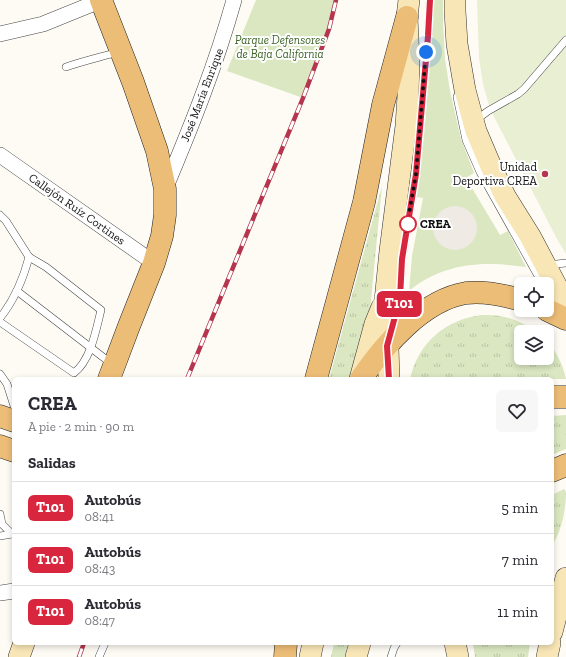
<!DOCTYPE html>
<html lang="es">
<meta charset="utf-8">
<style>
:root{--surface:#fff;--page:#f7f7f7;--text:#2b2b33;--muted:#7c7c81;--line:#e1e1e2}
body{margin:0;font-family:"Zilla Slab",serif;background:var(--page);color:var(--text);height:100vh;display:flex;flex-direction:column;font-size:15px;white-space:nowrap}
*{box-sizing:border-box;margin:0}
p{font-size:13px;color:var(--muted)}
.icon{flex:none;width:22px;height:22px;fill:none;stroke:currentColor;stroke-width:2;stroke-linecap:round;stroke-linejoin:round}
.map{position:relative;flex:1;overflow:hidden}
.drawer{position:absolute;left:12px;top:377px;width:542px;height:268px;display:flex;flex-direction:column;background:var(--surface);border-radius:6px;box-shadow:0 2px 6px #0003}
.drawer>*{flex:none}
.badge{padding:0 8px;border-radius:6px;font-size:14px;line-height:26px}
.tools{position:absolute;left:514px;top:277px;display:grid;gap:8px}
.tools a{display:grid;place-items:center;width:40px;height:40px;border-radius:6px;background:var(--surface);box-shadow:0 2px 6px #0003;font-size:20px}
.you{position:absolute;width:20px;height:20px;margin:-10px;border:3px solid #fff;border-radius:50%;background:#1a73e8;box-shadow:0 0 0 6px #1a73e833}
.map>.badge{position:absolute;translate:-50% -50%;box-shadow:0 0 0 2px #fff}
h2{padding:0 16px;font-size:15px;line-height:36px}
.round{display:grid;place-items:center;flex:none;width:42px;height:42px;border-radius:6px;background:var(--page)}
.headline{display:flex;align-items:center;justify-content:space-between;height:68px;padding:0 16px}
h1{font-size:19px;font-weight:700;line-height:30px}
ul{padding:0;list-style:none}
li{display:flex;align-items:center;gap:12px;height:52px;padding:0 16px;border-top:1px solid var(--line)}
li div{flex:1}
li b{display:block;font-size:15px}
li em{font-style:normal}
li .badge{min-width:44px;font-weight:700;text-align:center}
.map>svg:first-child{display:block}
.grass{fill:url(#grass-tufts)}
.park{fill:#dae7c1}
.pitch{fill:#e9efd2}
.plaza{fill:#efeae3}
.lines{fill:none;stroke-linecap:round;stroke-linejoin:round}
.lane-casing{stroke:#444;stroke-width:8}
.street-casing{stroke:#444;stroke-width:16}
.secondary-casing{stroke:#333;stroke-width:22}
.primary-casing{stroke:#222;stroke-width:23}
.lane{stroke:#fff;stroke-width:7}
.street{stroke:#fff;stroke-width:15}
.secondary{stroke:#f8e6b6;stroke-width:21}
.primary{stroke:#ecbd77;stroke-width:22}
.rail-casing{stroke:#b5344e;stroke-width:4.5}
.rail{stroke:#fff;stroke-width:3;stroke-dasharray:9;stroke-linecap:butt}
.line-casing{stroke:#fff;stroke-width:9}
.line{stroke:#d7263d;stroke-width:6}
.walk{stroke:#111;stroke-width:4;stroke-dasharray:0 7.2}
.poi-dot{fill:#b5344e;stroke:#fff;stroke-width:1.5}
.stop-dot{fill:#fff;stroke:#d7263d;stroke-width:2}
.labels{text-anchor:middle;stroke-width:4;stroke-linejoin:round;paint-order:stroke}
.park-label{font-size:12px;font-style:italic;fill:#3c6426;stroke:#fff}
.street-label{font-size:12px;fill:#111;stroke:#fff}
.poi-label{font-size:12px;fill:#111;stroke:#fff;text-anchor:end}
.stop-label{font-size:12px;font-weight:bold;fill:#111;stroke:#fff;text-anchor:start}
</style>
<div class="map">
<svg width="566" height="657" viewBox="0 0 566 657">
<defs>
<pattern id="grass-tufts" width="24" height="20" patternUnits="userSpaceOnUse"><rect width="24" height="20" fill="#dae7c1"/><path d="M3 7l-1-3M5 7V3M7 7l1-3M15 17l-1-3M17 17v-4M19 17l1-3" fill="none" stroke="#bac5a5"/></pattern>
</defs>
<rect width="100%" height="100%" fill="#fefbf5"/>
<g class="grass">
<polygon points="382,186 370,311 356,379 329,379"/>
<path d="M 482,315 C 504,314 519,320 538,332 L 521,332 L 521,358 L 547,358 L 547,341 C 557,352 563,365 566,379 L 410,379 C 418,343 446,319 482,315 Z"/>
<polygon points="566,415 566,449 552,455 552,416"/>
<path d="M 564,489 L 566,492 C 566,508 562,531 552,545 L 552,495 Z"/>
<polygon points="334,643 348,643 345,657 331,657"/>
<polygon points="473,643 530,643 528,657 475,657"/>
</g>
<g class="park">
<polygon points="256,0 336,0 329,29 303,98 227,71"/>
<path d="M 434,0 L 443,0 L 443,22 L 445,59 L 450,91 L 461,139 L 474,173 L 466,178 L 500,235 L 508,231 L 526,267 C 515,266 504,264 493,264 C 463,263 432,271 409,291 L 412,256 L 423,198 L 417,197 L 426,114 Z"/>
</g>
<polygon class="pitch" points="477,0 566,0 566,254 557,239 490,109 483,84 479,58"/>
<circle class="plaza" cx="455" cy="228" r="22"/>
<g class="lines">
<defs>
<g id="lane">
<path d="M 66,67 C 83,61 101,57 118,52"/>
<polyline points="457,97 466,140 480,172 537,274 544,284"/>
<polyline points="476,120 488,111 518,94 524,89 566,40"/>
<path d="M 0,215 L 6,221 L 29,257 C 23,280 15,299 0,318"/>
<polyline points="548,265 566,263"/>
<polyline points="17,291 112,364"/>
<polyline points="394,319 400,298 402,259 416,174 428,37 430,0"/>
<path d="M 0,322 L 74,373 C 91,360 96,330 101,310 L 46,267 L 29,257"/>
<polyline points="0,374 7,384 14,406"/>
<polyline points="0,514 2,524 12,534 14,534"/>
<polyline points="0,536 12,534"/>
<polyline points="99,657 105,643"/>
<polyline points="391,657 394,648 397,643"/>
</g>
<g id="street">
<polyline points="0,34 43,24 102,0"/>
<polyline points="0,155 154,263"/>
<path d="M 165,189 C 191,127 216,65 234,0"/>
<polyline points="0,593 14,591"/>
</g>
<g id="secondary">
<polyline points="455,0 455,11 457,44 465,90 476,131 490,164 505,196 530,236 566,304"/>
<polyline points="360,379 375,324 382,307"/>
<polyline points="389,379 387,317 385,301 390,251 406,126 408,96 409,61 407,17 409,0"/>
<polyline points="552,632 566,578"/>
<polyline points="455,643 458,657"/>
<polyline points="19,657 24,643"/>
<polyline points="310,657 313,643"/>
<polyline points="356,657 360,643"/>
<polyline points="547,657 550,643"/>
</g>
<g id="primary">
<polyline points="101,0 133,82 157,151 165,189 165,215 162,236 154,263 129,326 109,379"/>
<polyline points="547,310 566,319"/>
<polyline points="316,379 364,202 383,105 407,17"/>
<path d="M 361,379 C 384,345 423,300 466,293 C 484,291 504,295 521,300"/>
<polyline points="552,397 566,397"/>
<polyline points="0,416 14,421"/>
<polyline points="0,446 14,451"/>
<polyline points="552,471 566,465"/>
<polyline points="285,657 286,643"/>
</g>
</defs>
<use href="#lane" class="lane-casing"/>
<use href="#street" class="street-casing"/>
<use href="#secondary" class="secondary-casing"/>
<use href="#primary" class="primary-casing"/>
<use href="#lane" class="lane"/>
<use href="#street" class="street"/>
<use href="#secondary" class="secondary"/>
<use href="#primary" class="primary"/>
<defs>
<g id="rail">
<polyline points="187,379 303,98 329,29 336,0"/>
<polyline points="79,657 84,643"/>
</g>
</defs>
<use href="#rail" class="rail-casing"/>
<use href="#rail" class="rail"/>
</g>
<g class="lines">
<defs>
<polyline id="line" points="389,379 387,346 400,298 402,259 416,174 428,36 430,0"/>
</defs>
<use href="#line" class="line-casing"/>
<use href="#line" class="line"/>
<polyline class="walk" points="408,224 406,231 416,174 426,52"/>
</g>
<circle class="poi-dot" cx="545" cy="174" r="4"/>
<circle class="stop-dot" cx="408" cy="224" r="8"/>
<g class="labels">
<g class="park-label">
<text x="280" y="44">Parque Defensores<tspan x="280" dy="14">de Baja California</tspan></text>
</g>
<g class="street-label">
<text transform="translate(202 95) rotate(-69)" y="4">José María Enrique</text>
<text transform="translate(77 209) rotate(35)" y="4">Callejón Ruíz Cortines</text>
</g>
<g class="poi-label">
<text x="537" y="171">Unidad<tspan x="537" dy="14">Deportiva CREA</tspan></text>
</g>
<g class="stop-label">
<text x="420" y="228">CREA</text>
</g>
</g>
</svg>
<div class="tools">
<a><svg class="icon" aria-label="locate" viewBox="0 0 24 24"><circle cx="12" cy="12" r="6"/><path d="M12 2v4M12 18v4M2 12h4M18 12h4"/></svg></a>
<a><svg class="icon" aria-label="layers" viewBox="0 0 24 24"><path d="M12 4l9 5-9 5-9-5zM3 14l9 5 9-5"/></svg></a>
</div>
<div class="you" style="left:426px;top:52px"></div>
<b class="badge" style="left:399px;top:304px;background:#d7263d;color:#fff">T101</b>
<section class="drawer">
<div class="headline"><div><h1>CREA</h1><p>A pie · 2 min · 90 m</p></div><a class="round"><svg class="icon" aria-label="heart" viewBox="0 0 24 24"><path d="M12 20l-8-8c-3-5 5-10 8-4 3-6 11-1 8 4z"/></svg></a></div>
<h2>Salidas</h2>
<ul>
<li><span class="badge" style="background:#d7263d;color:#fff">T101</span><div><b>Autobús</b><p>08:41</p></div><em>5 min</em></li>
<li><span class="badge" style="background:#d7263d;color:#fff">T101</span><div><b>Autobús</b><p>08:43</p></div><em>7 min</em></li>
<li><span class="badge" style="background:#d7263d;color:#fff">T101</span><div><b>Autobús</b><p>08:47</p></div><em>11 min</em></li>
</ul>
</section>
</div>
